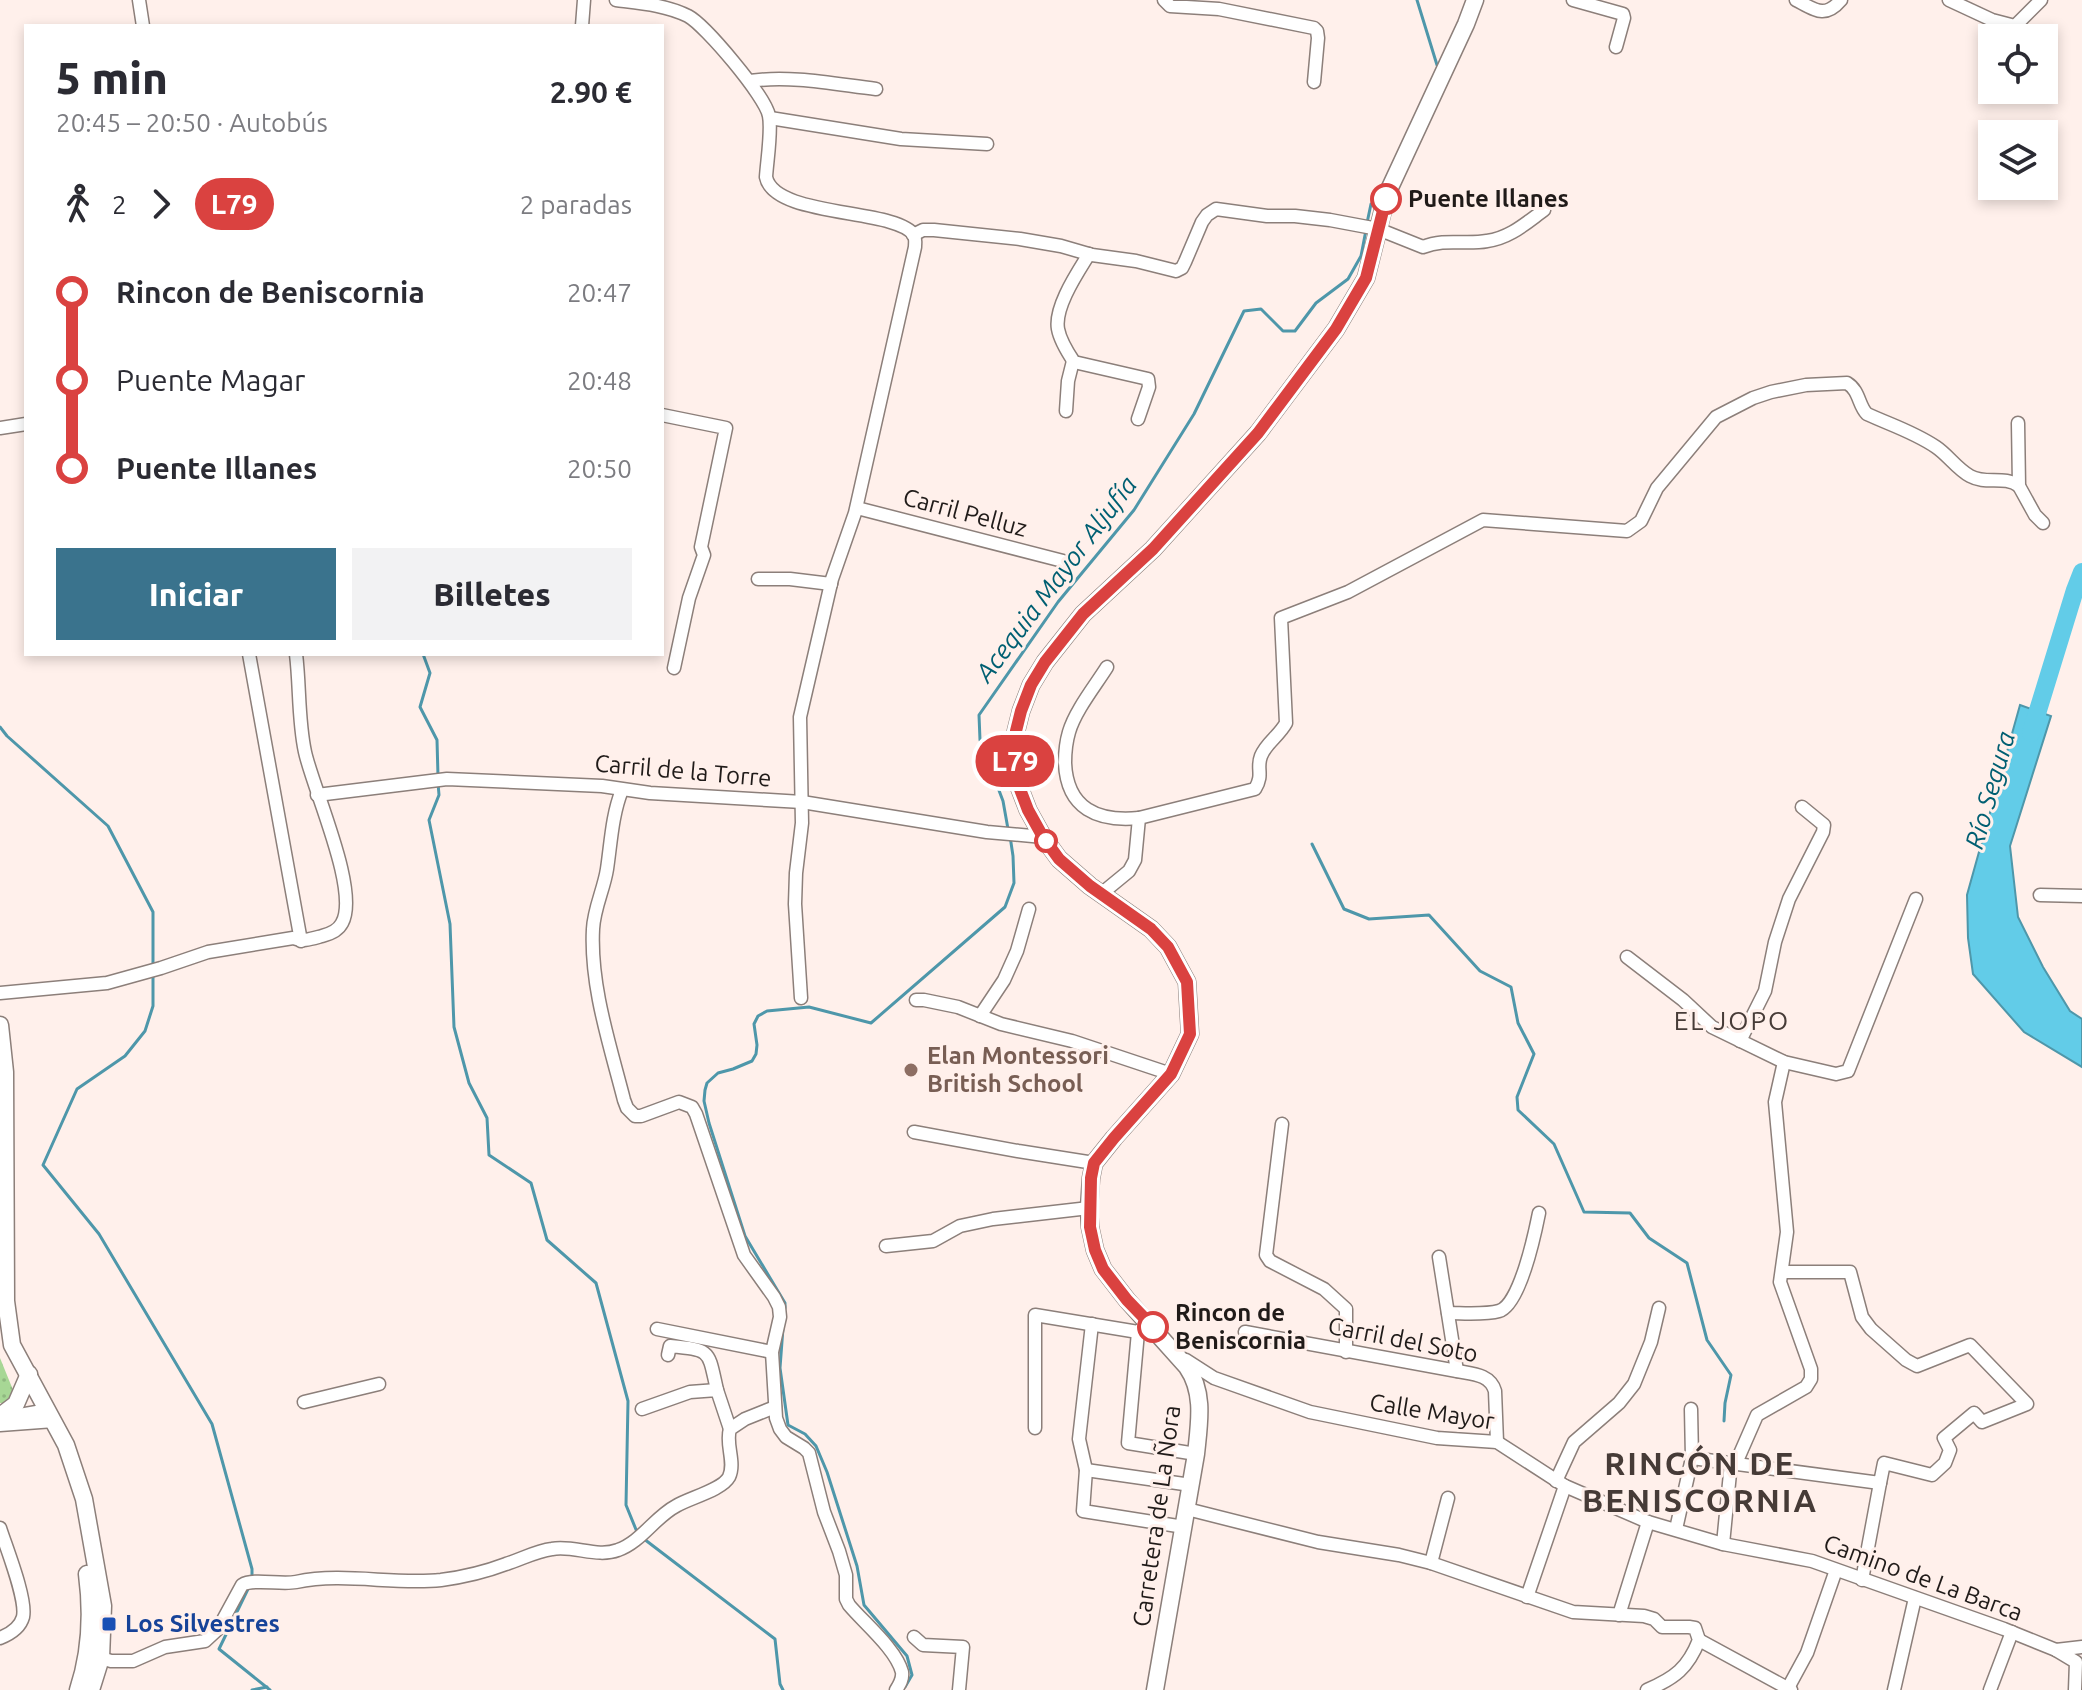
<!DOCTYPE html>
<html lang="es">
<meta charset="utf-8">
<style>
:root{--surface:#fff;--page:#f2f2f3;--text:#2b2b33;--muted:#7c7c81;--accent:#3a738d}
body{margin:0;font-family:Ubuntu,sans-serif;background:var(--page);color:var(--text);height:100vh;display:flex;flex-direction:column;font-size:30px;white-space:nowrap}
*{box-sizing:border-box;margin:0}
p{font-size:26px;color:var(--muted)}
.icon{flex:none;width:44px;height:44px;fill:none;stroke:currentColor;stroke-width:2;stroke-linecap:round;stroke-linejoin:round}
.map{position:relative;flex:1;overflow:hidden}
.details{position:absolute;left:24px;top:24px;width:640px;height:632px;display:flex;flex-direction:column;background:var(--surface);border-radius:0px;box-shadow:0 4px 12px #0003}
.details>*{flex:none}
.badge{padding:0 16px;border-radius:26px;font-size:28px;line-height:52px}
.controls{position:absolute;left:1978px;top:24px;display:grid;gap:16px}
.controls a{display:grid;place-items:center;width:80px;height:80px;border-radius:0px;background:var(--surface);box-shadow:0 4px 12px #0003;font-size:40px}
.map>.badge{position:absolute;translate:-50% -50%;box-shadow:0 0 0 4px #fff}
.legs{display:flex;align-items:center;gap:12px;height:88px;padding:0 32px;font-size:26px}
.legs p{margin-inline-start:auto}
.summary{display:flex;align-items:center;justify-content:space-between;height:136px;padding:0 32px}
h1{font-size:44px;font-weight:800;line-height:60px}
.cta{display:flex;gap:16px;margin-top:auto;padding:16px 32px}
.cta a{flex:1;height:92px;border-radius:0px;background:var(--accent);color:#fff;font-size:32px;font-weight:800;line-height:92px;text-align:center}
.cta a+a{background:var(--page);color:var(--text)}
ul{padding:0 32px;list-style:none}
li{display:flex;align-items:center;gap:28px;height:88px;font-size:30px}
li i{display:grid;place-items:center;width:12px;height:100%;margin:0 10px;background:currentColor}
li i::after{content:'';width:20px;height:20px;margin:-10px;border:6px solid;border-radius:50%;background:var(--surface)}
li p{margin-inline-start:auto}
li:first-child i{background:linear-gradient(#0000 50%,currentColor 0)}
li:last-child i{background:linear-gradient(currentColor 50%,#0000 0)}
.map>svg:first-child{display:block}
.grass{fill:url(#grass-dots)}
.water{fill:#62cce8;stroke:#4e97aa;stroke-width:2}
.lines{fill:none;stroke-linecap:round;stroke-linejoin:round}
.stream{stroke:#4e97aa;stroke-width:3}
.river{stroke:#62cce8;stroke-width:18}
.minor-casing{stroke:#8c7f7a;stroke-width:15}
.secondary-casing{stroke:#8c7f7a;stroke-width:19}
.minor{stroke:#fff;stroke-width:12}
.secondary{stroke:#fff;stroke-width:16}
.line-1-casing{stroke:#fff;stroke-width:18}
.line-1{stroke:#da4240;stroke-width:12}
.stop-1-dot{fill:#fff;stroke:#da4240;stroke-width:4}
.education-dot{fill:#8d6e63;stroke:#fff0eb;stroke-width:3}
.transit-dot{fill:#1a4fb4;stroke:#fff0eb;stroke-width:3}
.labels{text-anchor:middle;stroke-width:6;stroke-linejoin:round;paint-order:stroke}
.stop-label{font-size:24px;font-weight:bold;fill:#201b19;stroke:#fff0eb;text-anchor:start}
.street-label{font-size:24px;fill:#201b19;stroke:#fff0eb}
.education-label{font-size:24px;font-weight:bold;fill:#785e54;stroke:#fff0eb;text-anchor:start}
.transit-label{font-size:24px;font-weight:bold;fill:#164399;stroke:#fff0eb;text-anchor:start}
.water-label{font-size:26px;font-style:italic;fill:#005f72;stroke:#fff0eb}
.neighbourhood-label{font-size:26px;letter-spacing:2px;fill:#463b37;stroke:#fff0eb}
.district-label{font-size:32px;font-weight:bold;letter-spacing:2px;fill:#463b37;stroke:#fff0eb}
</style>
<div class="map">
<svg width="2082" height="1690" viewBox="0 0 2082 1690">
<defs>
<pattern id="grass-dots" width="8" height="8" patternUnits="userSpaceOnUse" patternTransform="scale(2)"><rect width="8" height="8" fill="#a7d795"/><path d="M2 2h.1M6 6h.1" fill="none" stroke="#8fb880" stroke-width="1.8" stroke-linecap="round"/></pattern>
</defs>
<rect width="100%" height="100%" fill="#fff0eb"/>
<polygon class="grass" points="0,1358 13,1390 8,1403 0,1403"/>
<polygon class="water" points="2020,705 2051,716 2010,846 2018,917 2043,967 2070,1011 2082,1019 2082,1067 2024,1032 1973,974 1968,938 1967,895"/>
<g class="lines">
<g class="stream">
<polyline points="1417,0 1437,65"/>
<polyline points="1367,223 1371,204"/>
<polyline points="423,654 430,673 420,707 437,740 438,776"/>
<polyline points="0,727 7,736 108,826 153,912 153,967"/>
<polyline points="438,783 439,795 429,820 450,924 454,1027 469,1083 487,1118 489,1155 531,1183 547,1240 596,1283 628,1401 626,1505 637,1532"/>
<polyline points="1008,829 1003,801 980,740 979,715 1058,602 1134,510 1194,414 1244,311 1261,309 1283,331 1295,331 1316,303 1348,279 1361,256 1366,230"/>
<polyline points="1312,844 1344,909 1369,919 1429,915 1480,971 1511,987 1518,1023 1534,1054 1517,1097 1518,1110 1554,1144 1584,1212 1630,1213 1649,1238 1687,1263 1707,1340 1731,1375 1725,1403 1724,1421"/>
<polyline points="153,975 153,1006 145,1031 125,1056 77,1089 43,1165 99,1234 212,1424 252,1569 252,1578"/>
<polyline points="785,1308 785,1303 745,1236 709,1123 704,1101 705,1090 707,1083 718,1073 733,1069 752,1061 756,1054 757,1045 754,1024 758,1016 767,1011 809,1007 871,1023 1005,907 1014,883 1013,856 1010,836"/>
<polyline points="783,1328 780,1368 788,1425 805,1434 816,1446 827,1472 857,1566 864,1605 907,1656 912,1675 905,1687"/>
<polyline points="644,1539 775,1639 780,1684 783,1690"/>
<polyline points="248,1589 219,1649 270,1690"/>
<polyline points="252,1690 267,1687"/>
</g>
<polyline class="river" points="2031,733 2075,590 2082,572"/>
<defs>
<g id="minor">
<polyline points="139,0 143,26"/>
<path d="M 616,0 C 640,3 666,5 688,16 C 705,25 766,97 769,116 C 772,130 767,161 766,177 C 774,218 896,208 914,235 C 916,239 915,243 915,247 L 855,513 L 832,579 L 800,717 L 802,823 L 796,873 L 795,904 L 801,998"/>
<polyline points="1164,0 1170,6 1219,9 1314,28 1317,31 1318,38 1314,82"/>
<polyline points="1573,0 1623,14 1624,18 1616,47"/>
<path d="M 1796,0 C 1815,10 1825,19 1841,0"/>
<polyline points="1949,0 1992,20 2015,26 2041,0"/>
<polyline points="582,26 584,0"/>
<path d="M 750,81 C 791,75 834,84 876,89"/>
<polyline points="770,118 901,139 987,144"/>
<path d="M 913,235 L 923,230 L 934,230 L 1020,239 L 1061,246 L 1092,255 L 1136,261 L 1176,271 L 1182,268 L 1185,262 L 1202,222 L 1207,215 L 1216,209 L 1267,216 L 1295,216 L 1330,220 L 1378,229 L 1423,247 C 1445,238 1465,245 1487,241 C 1510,238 1526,223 1544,210"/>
<path d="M 1089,254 C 1078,272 1054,307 1058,329 C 1060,340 1068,353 1074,362 L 1148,379 L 1149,387 L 1138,419"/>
<polyline points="1066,411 1068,381 1073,361"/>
<polyline points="662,415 726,428 701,547 704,555 689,598 674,668"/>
<polyline points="2018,423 2019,486 2035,515 2043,523"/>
<polyline points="0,428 26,424"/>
<polyline points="857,508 1063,561"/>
<polyline points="758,579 790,579 831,584"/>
<polyline points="249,654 301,941"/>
<path d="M 1107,667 C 1095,686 1075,711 1069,732 C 1066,742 1065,753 1065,763 C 1067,809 1098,822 1139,818"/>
<path d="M 622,790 C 612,815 611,842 607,869 C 604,889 594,908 593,929 C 590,986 610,1045 624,1100 L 627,1108 L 635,1116 L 641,1116 L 679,1102 L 692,1107 L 696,1114 L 744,1255 L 774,1297 L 779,1307 L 780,1317 L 772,1352 L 776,1418 L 780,1429 L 786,1437 L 804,1448 L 809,1453 L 824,1512 L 839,1551 L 846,1575 L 846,1599 L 849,1605 C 864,1623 896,1649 902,1672 C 903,1679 900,1684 896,1690"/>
<polyline points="317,795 447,779 602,786 650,793 802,802 987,832 1043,837"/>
<path d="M 1101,894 L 1129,871 L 1135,860 L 1139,818 L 1255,789 C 1264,774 1256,769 1261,756 C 1266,743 1279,736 1286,723 L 1281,618 L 1348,592 L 1483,520 L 1627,531 L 1641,521 L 1657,488 L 1716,417 L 1753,398 L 1771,392 L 1806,385 L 1847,383 C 1860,391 1858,405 1867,414 C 1891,425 1914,432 1936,447 C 1948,455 1957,469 1970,476 C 1986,485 2004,475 2019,486"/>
<polyline points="2040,895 2082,896"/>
<polyline points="1627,957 1683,1000 1712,1027 1784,1062 1836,1074 1848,1071 1916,899"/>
<path d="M 0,993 L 107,983 L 161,968 L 208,952 L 293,938 C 303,942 311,939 322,936 C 330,934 338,931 342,923 C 360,891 313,789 305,752 C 298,720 300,686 296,654"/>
<polyline points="916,1000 924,1000 958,1007 1001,1024 1072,1041 1171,1074"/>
<polyline points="980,1016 1004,980 1017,951 1029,909"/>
<polyline points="1740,1041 1765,991 1775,942 1789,899 1823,832 1824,825 1802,807"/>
<polyline points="1282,1124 1266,1255 1270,1261 1324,1289 1346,1309 1346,1352"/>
<polyline points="914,1132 1018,1151 1094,1163"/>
<polyline points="886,1246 933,1241 960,1226 993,1219 1089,1208"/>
<polyline points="1439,1257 1457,1371"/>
<path d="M 1448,1313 C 1462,1313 1485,1315 1499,1311 C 1520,1305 1535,1233 1539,1213"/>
<polyline points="1092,1324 1079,1439 1086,1470 1083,1511 1184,1527"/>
<polyline points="657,1329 772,1352"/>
<polyline points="1138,1332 1128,1443 1196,1454"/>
<path d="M 1245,1332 L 1457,1371 C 1472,1374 1490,1374 1495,1391 L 1497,1442"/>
<path d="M 668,1355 L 670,1346 C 712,1350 708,1350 717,1390"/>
<polyline points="1186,1360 1214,1378 1310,1412 1437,1438 1497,1442 1565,1486 1648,1522 1723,1544 1812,1561 2004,1629 2056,1650 2076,1662 2075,1690"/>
<polyline points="304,1402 379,1384"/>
<polyline points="642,1409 690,1392 717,1390 730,1429"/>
<polyline points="1691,1409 1692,1458 1880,1483 1884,1463 1932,1475 1945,1463 1950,1450 1944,1438 1974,1413 1982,1422 2027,1404 1970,1345 1917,1366 1906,1360 1871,1329 1862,1317 1850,1272 1783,1272"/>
<polyline points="8,1417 48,1410"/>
<polyline points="0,1425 54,1421"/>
<polyline points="1035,1428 1035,1315 1138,1332 1148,1323"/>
<polyline points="1736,1463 1757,1415 1806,1387 1811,1379 1811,1369 1780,1282 1787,1232 1775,1102 1784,1062"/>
<polyline points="1086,1470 1191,1485"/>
<polyline points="1556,1481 1574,1442 1619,1403 1634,1384 1651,1342 1659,1308"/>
<path d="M 1187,1509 L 1318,1542 L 1399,1555 L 1431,1563 L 1573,1612 L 1644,1616 L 1654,1619 L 1662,1627 L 1689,1627 L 1695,1628 L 1699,1640 C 1688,1668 1675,1678 1647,1690"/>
<path d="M 0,1528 C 6,1547 27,1599 23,1617 C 20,1628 10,1634 0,1638"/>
<polyline points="1676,1529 1692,1458"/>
<polyline points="1723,1544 1731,1463"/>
<polyline points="1431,1563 1448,1498"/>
<polyline points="1862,1580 1880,1483"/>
<polyline points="1527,1597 1565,1486"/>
<polyline points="1619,1615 1648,1522"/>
<polyline points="914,1637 923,1645 963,1647 959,1690"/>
<polyline points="1699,1640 1791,1690"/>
<polyline points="2056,1650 2082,1647"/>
<path d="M 93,1661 L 101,1658 L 111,1661 L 133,1661 L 165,1647 L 205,1641 L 218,1629 L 242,1585 C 253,1578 280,1585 296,1582 C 344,1572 393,1585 441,1580 C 464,1577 485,1572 506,1564 C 522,1559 536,1551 552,1549 C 574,1545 597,1558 618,1550 C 641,1542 655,1517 676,1506 C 689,1498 722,1490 729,1477 C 736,1462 725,1444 730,1429 L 745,1419 L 775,1407"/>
<polyline points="1788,1688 1807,1653 1836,1570"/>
<polyline points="1894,1690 1915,1598"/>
<polyline points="1990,1690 2012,1632"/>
</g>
<g id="secondary">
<polyline points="0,1025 5,1072 6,1301 12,1345 66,1445 84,1499 103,1606 101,1658 91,1690"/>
<polyline points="0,1416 16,1404 29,1374"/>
<path d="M 78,1690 C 90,1654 92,1612 87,1574"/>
<path d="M 1155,1690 L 1196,1454 C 1199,1424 1205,1393 1187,1367 L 1127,1300 L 1103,1269 L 1095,1250 L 1090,1227 L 1089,1208 L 1091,1178 L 1094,1163 L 1114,1138 L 1171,1074 L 1190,1034 L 1187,982 L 1168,947 L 1151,929 L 1090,886 L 1059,859 L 1043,837 L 1028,810 L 1018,784 L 1014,757 L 1016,731 L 1021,711 L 1031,685 L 1045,662 L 1083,614 L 1153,549 L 1258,433 L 1336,329 L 1366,278 L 1387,194 L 1466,24 L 1475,0"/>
</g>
</defs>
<use href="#minor" class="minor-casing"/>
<use href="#secondary" class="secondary-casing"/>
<use href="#minor" class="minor"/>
<use href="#secondary" class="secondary"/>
</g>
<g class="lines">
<defs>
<polyline id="line-1" points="1153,1327 1127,1300 1103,1269 1095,1250 1090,1227 1091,1178 1094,1163 1114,1138 1171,1074 1190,1034 1187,982 1168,947 1151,929 1090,886 1059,859 1043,837 1028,810 1018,784 1014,757 1016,731 1021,711 1031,685 1045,662 1083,614 1153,549 1258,433 1336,329 1366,278 1386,199"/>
</defs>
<use href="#line-1" class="line-1-casing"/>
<use href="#line-1" class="line-1"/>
</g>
<g class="stop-1-dot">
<circle cx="1386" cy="199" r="14"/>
<circle cx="1046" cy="841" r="10"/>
<circle cx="1153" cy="1327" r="14"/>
</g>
<circle class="education-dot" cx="911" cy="1070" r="8"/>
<rect class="transit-dot" x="101" y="1616" width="16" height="16" rx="4"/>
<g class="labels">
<g class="stop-label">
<text x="1408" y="207">Puente Illanes</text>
<text x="1175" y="1321">Rincon de<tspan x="1175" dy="28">Beniscornia</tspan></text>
</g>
<g class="street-label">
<text transform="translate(965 513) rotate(15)" y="8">Carril Pelluz</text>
<text transform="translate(683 771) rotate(5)" y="8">Carril de la Torre</text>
<text transform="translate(1403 1340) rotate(11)" y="8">Carril del Soto</text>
<text transform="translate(1432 1412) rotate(9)" y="8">Calle Mayor</text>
<text transform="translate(1157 1516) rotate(-82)" y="8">Carretera de La Ñora</text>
<text transform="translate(1923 1578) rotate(20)" y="8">Camino de La Barca</text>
</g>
<g class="education-label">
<text x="927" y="1064">Elan Montessori<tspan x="927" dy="28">British School</tspan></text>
</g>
<g class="transit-label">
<text x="125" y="1632">Los Silvestres</text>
</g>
<g class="water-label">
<text transform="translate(1056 579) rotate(-53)" y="9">Acequia Mayor Aljufía</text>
<text transform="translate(1990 790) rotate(-74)" y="9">Río Segura</text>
</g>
<g class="neighbourhood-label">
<text x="1732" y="1030">EL JOPO</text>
</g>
<g class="district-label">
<text x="1700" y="1475">RINCÓN DE<tspan x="1700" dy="37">BENISCORNIA</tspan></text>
</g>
</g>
</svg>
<div class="controls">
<a><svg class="icon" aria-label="locate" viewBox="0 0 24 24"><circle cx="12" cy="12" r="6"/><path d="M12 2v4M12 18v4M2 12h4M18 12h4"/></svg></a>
<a><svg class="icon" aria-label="layers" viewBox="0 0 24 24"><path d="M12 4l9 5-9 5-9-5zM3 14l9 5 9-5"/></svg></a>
</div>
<b class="badge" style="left:1015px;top:761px;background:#da4240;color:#fff">L79</b>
<section class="details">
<div class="summary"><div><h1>5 min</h1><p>20:45 – 20:50 · Autobús</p></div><b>2.90 €</b></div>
<div class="legs"><svg class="icon" aria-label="walk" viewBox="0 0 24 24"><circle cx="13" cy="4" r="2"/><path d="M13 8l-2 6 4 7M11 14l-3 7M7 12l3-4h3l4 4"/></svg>2<svg class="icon" aria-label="forward" viewBox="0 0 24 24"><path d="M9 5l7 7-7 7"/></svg><b class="badge" style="background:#da4240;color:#fff">L79</b><p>2 paradas</p></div>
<ul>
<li><i style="color:#da4240"></i><b>Rincon de Beniscornia</b><p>20:47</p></li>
<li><i style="color:#da4240"></i><span>Puente Magar</span><p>20:48</p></li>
<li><i style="color:#da4240"></i><b>Puente Illanes</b><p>20:50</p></li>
</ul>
<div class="cta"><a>Iniciar</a><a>Billetes</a></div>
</section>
</div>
